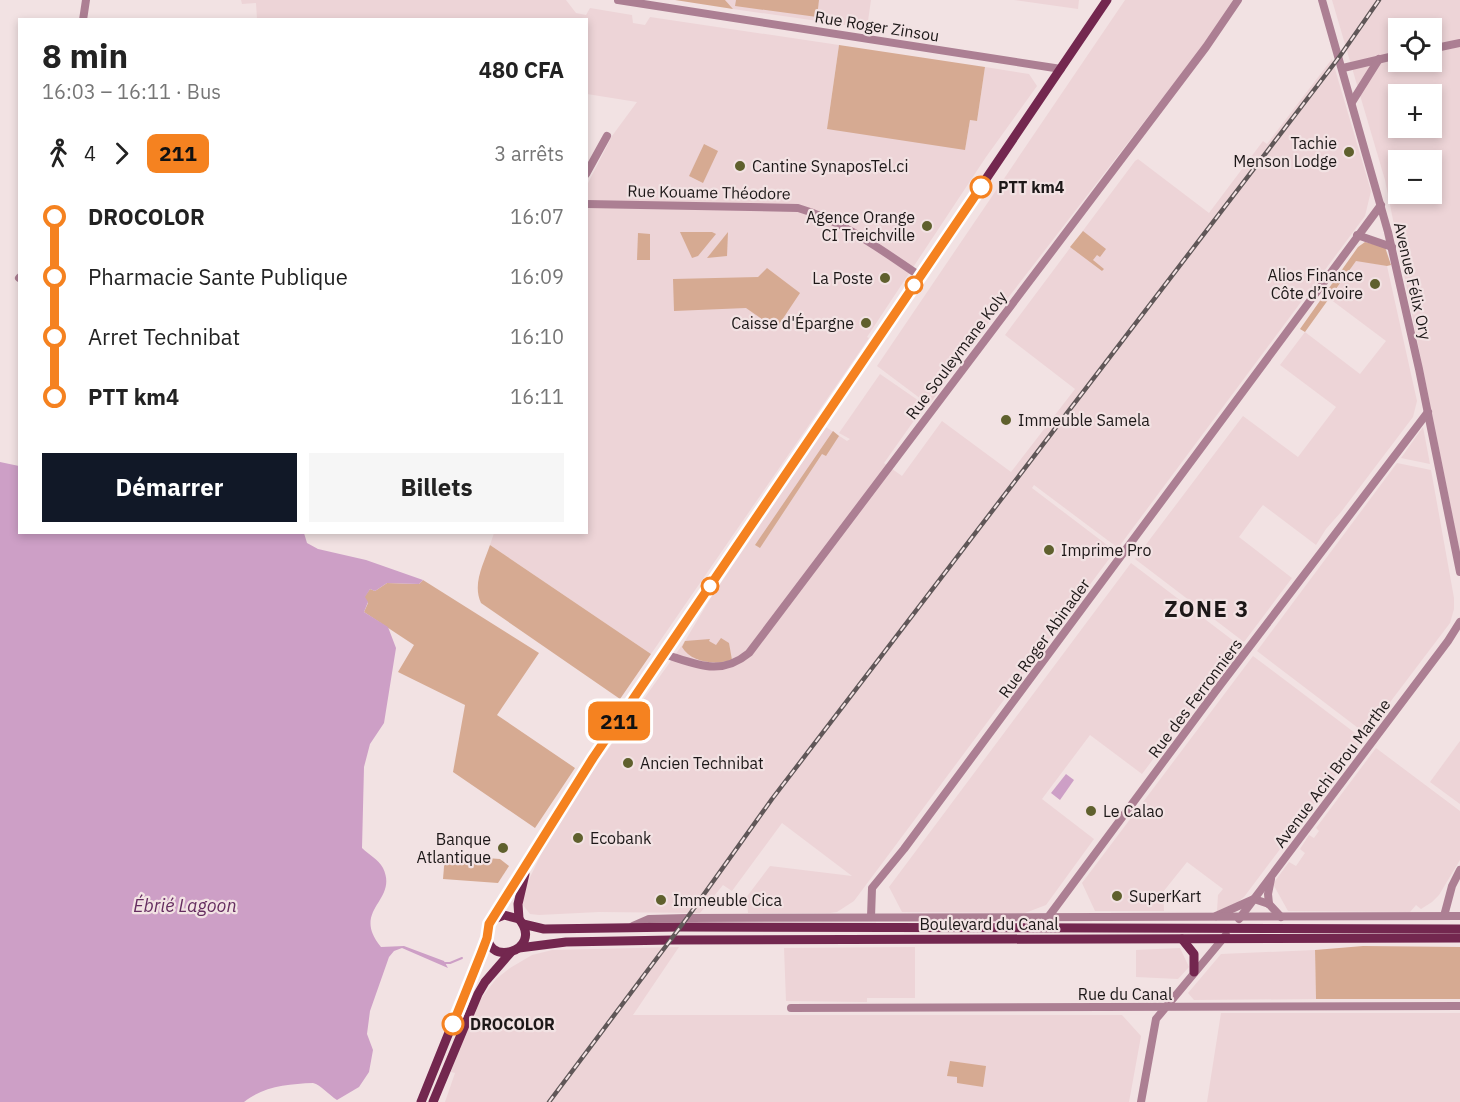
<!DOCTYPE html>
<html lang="fr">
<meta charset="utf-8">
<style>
:root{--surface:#fff;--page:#f6f6f6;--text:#222;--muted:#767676;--accent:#111827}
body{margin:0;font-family:"IBM Plex Sans",sans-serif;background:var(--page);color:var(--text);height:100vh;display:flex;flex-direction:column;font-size:22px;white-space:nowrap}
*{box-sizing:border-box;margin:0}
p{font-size:20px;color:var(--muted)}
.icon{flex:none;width:33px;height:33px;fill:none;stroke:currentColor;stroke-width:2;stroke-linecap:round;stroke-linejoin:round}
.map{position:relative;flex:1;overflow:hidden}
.sheet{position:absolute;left:18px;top:18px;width:570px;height:516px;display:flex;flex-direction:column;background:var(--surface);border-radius:0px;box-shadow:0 3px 9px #0003}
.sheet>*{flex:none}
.badge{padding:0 12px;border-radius:9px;font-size:21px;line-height:39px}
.tools{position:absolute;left:1388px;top:18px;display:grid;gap:12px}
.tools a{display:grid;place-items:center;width:54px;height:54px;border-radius:0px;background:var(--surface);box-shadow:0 3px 9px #0003;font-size:30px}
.map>.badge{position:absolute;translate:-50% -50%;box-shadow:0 0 0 3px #fff}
.legs{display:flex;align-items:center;gap:9px;height:66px;padding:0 24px;font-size:20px}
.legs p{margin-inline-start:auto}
.overview{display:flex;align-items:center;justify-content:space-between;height:102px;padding:0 24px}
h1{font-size:33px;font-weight:700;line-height:45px}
.cta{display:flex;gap:12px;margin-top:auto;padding:12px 24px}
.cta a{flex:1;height:69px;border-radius:0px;background:var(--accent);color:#fff;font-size:24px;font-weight:700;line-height:69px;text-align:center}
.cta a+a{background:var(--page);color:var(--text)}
ul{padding:0 24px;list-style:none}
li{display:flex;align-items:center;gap:21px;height:60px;font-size:22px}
li i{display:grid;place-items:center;width:9px;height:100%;margin:0 8px;background:currentColor}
li i::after{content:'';width:15px;height:15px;margin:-8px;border:4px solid;border-radius:50%;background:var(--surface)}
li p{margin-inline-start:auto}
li:first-child i{background:linear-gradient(#0000 50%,currentColor 0)}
li:last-child i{background:linear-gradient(currentColor 50%,#0000 0)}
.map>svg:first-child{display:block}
.built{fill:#edd4d7;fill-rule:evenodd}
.green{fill:#d6aa92}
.water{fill:#cd9fc6}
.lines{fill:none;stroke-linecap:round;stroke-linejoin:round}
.stream{stroke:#cd9fc6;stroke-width:2}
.minor{stroke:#ac7f93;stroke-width:8}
.major{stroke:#73274f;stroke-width:9}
.rail-casing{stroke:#605758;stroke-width:4.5}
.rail{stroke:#f2e2e3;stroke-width:2;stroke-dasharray:7;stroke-linecap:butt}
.line-1-casing{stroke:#fff;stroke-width:14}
.line-1{stroke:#f58220;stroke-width:9}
.poi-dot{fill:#5f602d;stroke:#f2e2e3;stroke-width:2}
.stop-1-dot{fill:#fff;stroke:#f58220;stroke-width:3}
.labels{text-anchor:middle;stroke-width:4.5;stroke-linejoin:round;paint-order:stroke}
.street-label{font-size:16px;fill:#1d1818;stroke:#f2e2e3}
.poi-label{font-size:16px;fill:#1d1818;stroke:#f2e2e3;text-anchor:start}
.stop-label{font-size:16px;font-weight:bold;fill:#1d1818;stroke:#f2e2e3;text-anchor:start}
.water-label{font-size:18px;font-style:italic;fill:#652d60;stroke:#f2e2e3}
.district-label{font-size:22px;font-weight:bold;letter-spacing:1.5px;fill:#1d1818;stroke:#f2e2e3}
</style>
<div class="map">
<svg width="1460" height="1102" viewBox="0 0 1460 1102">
<rect width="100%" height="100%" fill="#f2e2e3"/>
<g class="built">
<polygon points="241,0 566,0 576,13 586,15 590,8 632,15 633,23 645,25 650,17 839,45 828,122 965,149 970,120 977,121 985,67 1029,74 1037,86 986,157 867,337 869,338 651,654 490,545 494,533 586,532 587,185 612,136 637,102 587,94 586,20 257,19 256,3 242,4"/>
<polygon points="725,0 871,0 867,28 733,9"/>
<polygon points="1014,0 1079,0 1078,9"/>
<polygon points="1125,0 1234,0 1201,48 967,351 929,405 877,366"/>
<path d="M 1332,0 L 1460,0 L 1460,553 L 1385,180 ZM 1398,28 L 1431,28 L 1431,62 L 1398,62 ZM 1398,94 L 1431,94 L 1431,128 L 1398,128 ZM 1398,160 L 1431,160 L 1431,194 L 1398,194 Z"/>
<polygon points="1332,59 1371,191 1365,216 1118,548 1034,485 1032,488 1115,551 854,901 837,912 830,913 748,913 747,901 745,899 770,866 852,876 782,823 732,891 723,885 700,913 599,912 539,915 530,914 523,905 522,894 545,846 567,807 685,641 710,599 826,427 847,441 850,439 839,433 880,374 925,405 884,463 888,466 902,476 942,421 1011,472 1075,389 1005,335 1135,161 1138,159 1209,213 1263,141 1267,144"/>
<polygon points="1356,260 1387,266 1417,401 1413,417 1341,512 1326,529 1316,545 1263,505 1259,510 1239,537 1292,578 1244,642 1135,559 1243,416 1298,457 1336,407 1280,365 1305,332 1360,374 1386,341 1330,299"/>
<polygon points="1423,427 1430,464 1401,458"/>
<polygon points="1397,463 1431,470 1454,598 1454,609 1450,623 1366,734 1257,651"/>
<polygon points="1131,563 1239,645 1142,774 1090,735 1042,799 1094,839 1046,905 1025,913 902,912 889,887"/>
<polygon points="1253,656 1363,739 1244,897 1238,902 1217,911 1218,895 1223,889 1187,862 1163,892 1164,911 1095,911 1082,883"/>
<polygon points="1460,741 1460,804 1430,782"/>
<polygon points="1376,748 1460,811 1460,860 1439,895 1432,902 1421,909 1416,905 1410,912 1288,911 1273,884 1289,862 1296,866 1305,853 1300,849 1309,835 1314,838 1319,831 1316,828"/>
<polygon points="679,947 633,1015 1122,1015 1141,1036 1129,1102 445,1102 455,1073 451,1072 473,1009 496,979 510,968 532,955 552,950"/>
<polygon points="915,947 915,998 867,998 867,1002 786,1001 784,948"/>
<polygon points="1180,948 1189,967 1178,979 1136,977 1136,950"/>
<polygon points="1315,950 1316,999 1194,1000 1188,993 1221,954"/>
<polygon points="1221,1013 1460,1013 1460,1102 1207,1102"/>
</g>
<g class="green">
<polygon points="675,0 725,0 733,9"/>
<polygon points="736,0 819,0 817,17 735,6"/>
<polygon points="839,45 985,67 977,121 970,120 965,150 827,129"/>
<polygon points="704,144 718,151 703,183 689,176"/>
<polygon points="1083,231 1106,249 1100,257 1097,255 1093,260 1104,269 1102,271 1070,247"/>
<polygon points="680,232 712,232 716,234 698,256 692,258"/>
<polygon points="728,232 727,256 707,258"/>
<polygon points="638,233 650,234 650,260 637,260"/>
<polygon points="1365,242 1385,247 1391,265 1387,266 1356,261 1305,332 1300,329 1358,247"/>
<polygon points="767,268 800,293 776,329 746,308 674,311 673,279 758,277"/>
<polygon points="833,431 839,436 826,456 822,454 760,548 755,545"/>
<path d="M 490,545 L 651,654 L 620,699 L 481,603 C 472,584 484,563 490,545 Z"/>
<polygon points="423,580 539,653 497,715 575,768 535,828 453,772 465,705 398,672 414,645 364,612 368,603 364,597 370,589 375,591 387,583 419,584"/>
<path d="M 721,638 L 729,643 L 732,660 C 716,665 691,663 682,647 L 685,641 L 710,639 L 709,641 L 716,645 Z"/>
<polygon points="445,855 500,859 509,866 498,883 443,879"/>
<polygon points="1363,946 1460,947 1460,999 1316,999 1315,950"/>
<polygon points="950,1061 986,1066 983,1087 957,1083 957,1077 947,1076"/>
</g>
<g class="water">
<path d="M 0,462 L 19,466 L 20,532 L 304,533 L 307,543 L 318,549 L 366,560 L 423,580 L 419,584 L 387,583 L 375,591 L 370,589 L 365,597 L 368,602 L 364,612 L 388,627 L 396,648 L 384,723 L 370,744 L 364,767 L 362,848 C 369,855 378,859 383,868 C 399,901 350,909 381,947 L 404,946 L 444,961 L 448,968 L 402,948 L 394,951 L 389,957 L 370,1011 L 367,1034 L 373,1050 L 369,1072 L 359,1087 L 337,1100 C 329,1095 321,1085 313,1083 C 288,1084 264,1086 244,1102 L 0,1102 Z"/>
<polygon points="1066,774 1074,780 1060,800 1051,793"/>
</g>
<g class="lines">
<polyline class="stream" points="445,963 450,963 462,958"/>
<g class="minor">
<polyline points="618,0 1061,69"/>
<polyline points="1322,0 1388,232 1419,369 1460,572"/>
<polyline points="83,20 86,0"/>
<polyline points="1431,49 1460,43"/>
<polyline points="1343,68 1398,55"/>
<polyline points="1352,102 1379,59"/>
<polyline points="586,174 607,136"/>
<path d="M 586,204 L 798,208 C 843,221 881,250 920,276"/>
<polyline points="1357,235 1392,247"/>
<polyline points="19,278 20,277"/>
<path d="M 664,654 C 696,664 720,677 749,653 L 1206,47 L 1238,0"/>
<polyline points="1269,904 1268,894 1271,879"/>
<polyline points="1049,916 1215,692 1428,412"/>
<polyline points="1216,916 1254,899 1269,904 1281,917"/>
<polyline points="1444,916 1452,886 1460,870"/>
<polyline points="871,917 872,888 904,849 1381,205"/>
<polyline points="1239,919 1448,641 1460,622"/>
<polyline points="633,926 649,919 687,918 1460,916"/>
<polyline points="791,1008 1460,1006"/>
<polyline points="1141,1102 1156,1019 1226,935"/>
</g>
<g class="major">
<path d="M 494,919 L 504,915 L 519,919 C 546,952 480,970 488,928 L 562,806 L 1107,0"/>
<polyline points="519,919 518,904 525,874"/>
<polyline points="523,924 544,929 680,927 1460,929"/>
<polyline points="1182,939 1194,954 1194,972"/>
<polyline points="519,948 566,942 671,940 1460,938"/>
<polyline points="421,1102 487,938"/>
<polyline points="433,1102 478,994 485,982 511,952"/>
</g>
<defs>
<polyline id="rail" points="549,1102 687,918 772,799 1340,56 1379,0"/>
</defs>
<use href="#rail" class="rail-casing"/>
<use href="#rail" class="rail"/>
</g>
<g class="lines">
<defs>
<polyline id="line-1" points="453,1024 481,954 487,938 489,924 593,758 981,187"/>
</defs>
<use href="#line-1" class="line-1-casing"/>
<use href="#line-1" class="line-1"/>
</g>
<g class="poi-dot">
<circle cx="1349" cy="152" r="6"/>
<circle cx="740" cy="166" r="6"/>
<circle cx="927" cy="226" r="6"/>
<circle cx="885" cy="278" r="6"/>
<circle cx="1375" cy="284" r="6"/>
<circle cx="866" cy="323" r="6"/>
<circle cx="1006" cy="420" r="6"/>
<circle cx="1049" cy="550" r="6"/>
<circle cx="628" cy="763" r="6"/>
<circle cx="1091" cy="811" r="6"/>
<circle cx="578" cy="838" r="6"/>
<circle cx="503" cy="848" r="6"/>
<circle cx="1117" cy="896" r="6"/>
<circle cx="661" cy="900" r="6"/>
</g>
<g class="stop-1-dot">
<circle cx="981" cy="187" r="10"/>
<circle cx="914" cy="285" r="8"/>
<circle cx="710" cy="586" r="8"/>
<circle cx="453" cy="1024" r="10"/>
</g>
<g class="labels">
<g class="street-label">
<text transform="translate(877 26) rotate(9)" y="6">Rue Roger Zinsou</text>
<text transform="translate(709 192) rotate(1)" y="6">Rue Kouame Théodore</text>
<text transform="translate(1413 281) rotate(77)" y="6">Avenue Félix Ory</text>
<text transform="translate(956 355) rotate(-53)" y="6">Rue Souleymane Koly</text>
<text transform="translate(1044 638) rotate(-54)" y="6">Rue Roger Abinader</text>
<text transform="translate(1195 698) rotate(-53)" y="6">Rue des Ferronniers</text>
<text transform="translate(1332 773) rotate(-53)" y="6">Avenue Achi Brou Marthe</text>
<text x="989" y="930">Boulevard du Canal</text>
<text x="1125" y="1000">Rue du Canal</text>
</g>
<g class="poi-label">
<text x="1337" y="149" text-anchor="end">Tachie<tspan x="1337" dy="18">Menson Lodge</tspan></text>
<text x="752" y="172">Cantine SynaposTel.ci</text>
<text x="915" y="223" text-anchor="end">Agence Orange<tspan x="915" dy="18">CI Treichville</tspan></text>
<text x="1363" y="281" text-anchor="end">Alios Finance<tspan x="1363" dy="18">Côte d’Ivoire</tspan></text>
<text x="873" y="284" text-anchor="end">La Poste</text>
<text x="854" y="329" text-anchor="end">Caisse d'Épargne</text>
<text x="1018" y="426">Immeuble Samela</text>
<text x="1061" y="556">Imprime Pro</text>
<text x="640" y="769">Ancien Technibat</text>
<text x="1103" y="817">Le Calao</text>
<text x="590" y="844">Ecobank</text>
<text x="491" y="845" text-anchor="end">Banque<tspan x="491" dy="18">Atlantique</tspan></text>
<text x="1129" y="902">SuperKart</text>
<text x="673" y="906">Immeuble Cica</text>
</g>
<g class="stop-label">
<text x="998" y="193">PTT km4</text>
<text x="470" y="1030">DROCOLOR</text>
</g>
<g class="water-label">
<text x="185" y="912">Ébrié Lagoon</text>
</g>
<g class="district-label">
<text x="1207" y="617">ZONE 3</text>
</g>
</g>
</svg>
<div class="tools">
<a><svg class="icon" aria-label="locate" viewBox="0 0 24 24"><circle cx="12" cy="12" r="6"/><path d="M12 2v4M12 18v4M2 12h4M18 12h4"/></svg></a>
<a>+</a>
<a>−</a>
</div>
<b class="badge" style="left:619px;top:721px;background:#f58220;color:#111">211</b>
<section class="sheet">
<div class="overview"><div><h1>8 min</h1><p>16:03 – 16:11 · Bus</p></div><b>480 CFA</b></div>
<div class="legs"><svg class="icon" aria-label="walk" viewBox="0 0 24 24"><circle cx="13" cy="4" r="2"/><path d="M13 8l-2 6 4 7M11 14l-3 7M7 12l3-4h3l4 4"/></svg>4<svg class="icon" aria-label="forward" viewBox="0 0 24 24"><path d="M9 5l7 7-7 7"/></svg><b class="badge" style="background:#f58220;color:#111">211</b><p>3 arrêts</p></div>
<ul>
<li><i style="color:#f58220"></i><b>DROCOLOR</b><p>16:07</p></li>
<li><i style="color:#f58220"></i><span>Pharmacie Sante Publique</span><p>16:09</p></li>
<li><i style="color:#f58220"></i><span>Arret Technibat</span><p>16:10</p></li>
<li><i style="color:#f58220"></i><b>PTT km4</b><p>16:11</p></li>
</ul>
<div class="cta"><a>Démarrer</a><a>Billets</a></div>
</section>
</div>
